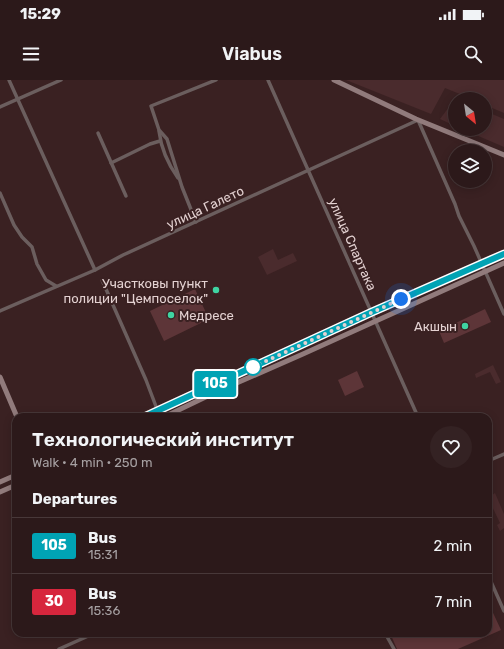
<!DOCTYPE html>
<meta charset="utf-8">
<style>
:root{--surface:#2c191a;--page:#342223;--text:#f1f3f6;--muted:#a6a0a2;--line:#483839}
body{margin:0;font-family:Rubik,sans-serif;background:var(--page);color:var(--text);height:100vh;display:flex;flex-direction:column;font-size:15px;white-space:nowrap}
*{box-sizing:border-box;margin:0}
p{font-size:13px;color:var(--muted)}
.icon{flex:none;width:22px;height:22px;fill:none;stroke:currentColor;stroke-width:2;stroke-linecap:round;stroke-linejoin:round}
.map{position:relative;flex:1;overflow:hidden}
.side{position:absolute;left:12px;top:333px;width:480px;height:224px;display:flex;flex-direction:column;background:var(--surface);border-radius:12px;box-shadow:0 2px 10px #0003,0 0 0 1px var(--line)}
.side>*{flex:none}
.badge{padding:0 8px;border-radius:3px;font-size:14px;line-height:26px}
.needle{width:26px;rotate:150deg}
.tools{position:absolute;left:448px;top:12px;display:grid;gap:8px}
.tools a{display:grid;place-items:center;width:44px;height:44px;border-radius:50%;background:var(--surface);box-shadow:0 2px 10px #0003,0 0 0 1px var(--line);font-size:20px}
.you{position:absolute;width:20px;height:20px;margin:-10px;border:3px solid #fff;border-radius:50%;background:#1a73e8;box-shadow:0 0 0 6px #1a73e833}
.map>.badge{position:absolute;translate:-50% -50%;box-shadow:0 0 0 2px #fff}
h2{padding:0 20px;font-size:15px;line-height:36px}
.round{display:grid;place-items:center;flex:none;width:42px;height:42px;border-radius:21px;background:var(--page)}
.headline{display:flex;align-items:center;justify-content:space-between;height:68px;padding:0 20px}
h1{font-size:19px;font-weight:600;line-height:30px}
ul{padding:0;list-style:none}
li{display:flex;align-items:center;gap:12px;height:56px;padding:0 20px;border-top:1px solid var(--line)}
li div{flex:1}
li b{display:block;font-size:15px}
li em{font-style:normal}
li .badge{min-width:44px;font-weight:700;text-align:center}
.status{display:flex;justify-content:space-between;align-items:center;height:28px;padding:0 20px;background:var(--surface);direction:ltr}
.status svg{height:11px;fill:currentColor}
header{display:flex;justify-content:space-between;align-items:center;height:52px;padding:0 20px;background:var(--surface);font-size:18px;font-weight:600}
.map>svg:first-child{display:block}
.built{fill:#4a2b2d}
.green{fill:#5d3538}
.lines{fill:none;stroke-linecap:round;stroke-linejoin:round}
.street{stroke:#6b5e5e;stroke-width:3.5}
.secondary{stroke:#917b7c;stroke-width:5}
.line-casing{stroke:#fff;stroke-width:9}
.line{stroke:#00a3b4;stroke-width:6}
.walk{stroke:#e4d2d2;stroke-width:4;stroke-dasharray:0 7.2}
.poi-dot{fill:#3fd4a2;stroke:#3a2122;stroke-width:1.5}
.stop-dot{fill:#fff;stroke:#00a3b4;stroke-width:2}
.labels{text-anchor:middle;stroke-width:4;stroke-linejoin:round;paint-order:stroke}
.street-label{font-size:13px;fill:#e4d2d2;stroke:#3a2122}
.poi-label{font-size:13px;fill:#e4d2d2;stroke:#3a2122;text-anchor:end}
</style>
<div class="status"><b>15:29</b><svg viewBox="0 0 49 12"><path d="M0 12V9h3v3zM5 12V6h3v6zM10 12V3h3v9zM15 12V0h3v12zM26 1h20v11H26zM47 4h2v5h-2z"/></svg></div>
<header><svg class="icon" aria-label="menu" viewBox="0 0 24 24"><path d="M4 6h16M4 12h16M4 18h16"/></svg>Viabus<svg class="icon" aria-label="search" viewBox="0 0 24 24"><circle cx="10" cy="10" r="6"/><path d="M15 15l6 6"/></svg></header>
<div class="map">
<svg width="504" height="569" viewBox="0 0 504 569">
<rect width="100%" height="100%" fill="#3a2122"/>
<g class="built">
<polygon points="346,0 504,0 504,33 485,25 485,19 472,19 445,8 431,34"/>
<polygon points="455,19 455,46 440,39"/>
<polygon points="485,31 504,39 504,67 462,49 485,49"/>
<polygon points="273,169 278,180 293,173 297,181 267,195 258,177"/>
<polygon points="493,285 501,302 496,304 490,292 476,298 475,294"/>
<polygon points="495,413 504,434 504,448 500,451 497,445 500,443 488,418"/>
</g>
<g class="green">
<polygon points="195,209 209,239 164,261 150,231"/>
<polygon points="485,229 491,242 444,263 439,251"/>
<polygon points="357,291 364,307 345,316 338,300"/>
<polygon points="488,522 501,550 458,569 397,569 390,553 488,553"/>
</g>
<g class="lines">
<g class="street">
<polyline points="9,0 95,190"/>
<polyline points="268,0 418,337"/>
<polyline points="0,27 61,0"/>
<path d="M 159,51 C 161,68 168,84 178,98"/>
<polyline points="98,53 126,116"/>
<polyline points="111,83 150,64 160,61"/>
<polyline points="0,113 14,145 22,157 32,167 37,184 46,200 56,206"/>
<polyline points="196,142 182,107 167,59 159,50 151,26 216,0"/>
<polyline points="102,200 146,300 160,337"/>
<polyline points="0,231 95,190 123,175 418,40 455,124 459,136 474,166 504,234"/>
<polyline points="488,381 504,374"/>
<polyline points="488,495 504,531"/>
<polyline points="385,553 394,569"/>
<polyline points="59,569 95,553"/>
</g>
<g class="secondary">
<polyline points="334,0 416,39 504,75"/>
<polyline points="0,297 17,337"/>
<polyline points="143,337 372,232 504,174"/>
<polyline points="164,337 216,312 303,274 504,183"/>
<polyline points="0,402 16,395"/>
<polyline points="0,412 16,405"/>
</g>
</g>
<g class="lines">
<defs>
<polyline id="line" points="144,337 372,232 504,174"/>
</defs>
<use href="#line" class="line-casing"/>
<use href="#line" class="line"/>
<polyline class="walk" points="253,287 401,219"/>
</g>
<g class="poi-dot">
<circle cx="216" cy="210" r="4"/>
<circle cx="171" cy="235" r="4"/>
<circle cx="465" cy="246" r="4"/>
</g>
<circle class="stop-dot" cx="253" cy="287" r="8"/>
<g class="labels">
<g class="street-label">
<text transform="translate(205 127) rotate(-25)" y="5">улица Галето</text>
<text transform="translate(353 164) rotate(66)" y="5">улица Спартака</text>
</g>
<g class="poi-label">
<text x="208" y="208">Участковы пункт<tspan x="208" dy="15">полиции "Цемпоселок"</tspan></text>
<text x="179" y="240" text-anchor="start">Медресе</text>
<text x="457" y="251">Акшын</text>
</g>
</g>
</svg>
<div class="tools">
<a><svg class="needle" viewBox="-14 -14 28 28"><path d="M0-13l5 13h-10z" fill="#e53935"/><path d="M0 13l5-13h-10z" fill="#a6a0a2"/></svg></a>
<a><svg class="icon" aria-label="layers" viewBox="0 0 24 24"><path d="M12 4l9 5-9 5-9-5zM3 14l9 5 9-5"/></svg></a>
</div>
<div class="you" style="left:401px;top:219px"></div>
<b class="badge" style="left:215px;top:304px;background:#00a3b4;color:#fff">105</b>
<section class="side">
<div class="headline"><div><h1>Технологический институт</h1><p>Walk · 4 min · 250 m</p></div><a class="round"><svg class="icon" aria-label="heart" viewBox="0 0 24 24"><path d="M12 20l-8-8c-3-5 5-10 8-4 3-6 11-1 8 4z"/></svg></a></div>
<h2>Departures</h2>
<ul>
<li><span class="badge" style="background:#00a3b4;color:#fff">105</span><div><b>Bus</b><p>15:31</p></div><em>2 min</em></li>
<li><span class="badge" style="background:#d7263d;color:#fff">30</span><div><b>Bus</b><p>15:36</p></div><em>7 min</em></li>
</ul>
</section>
</div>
